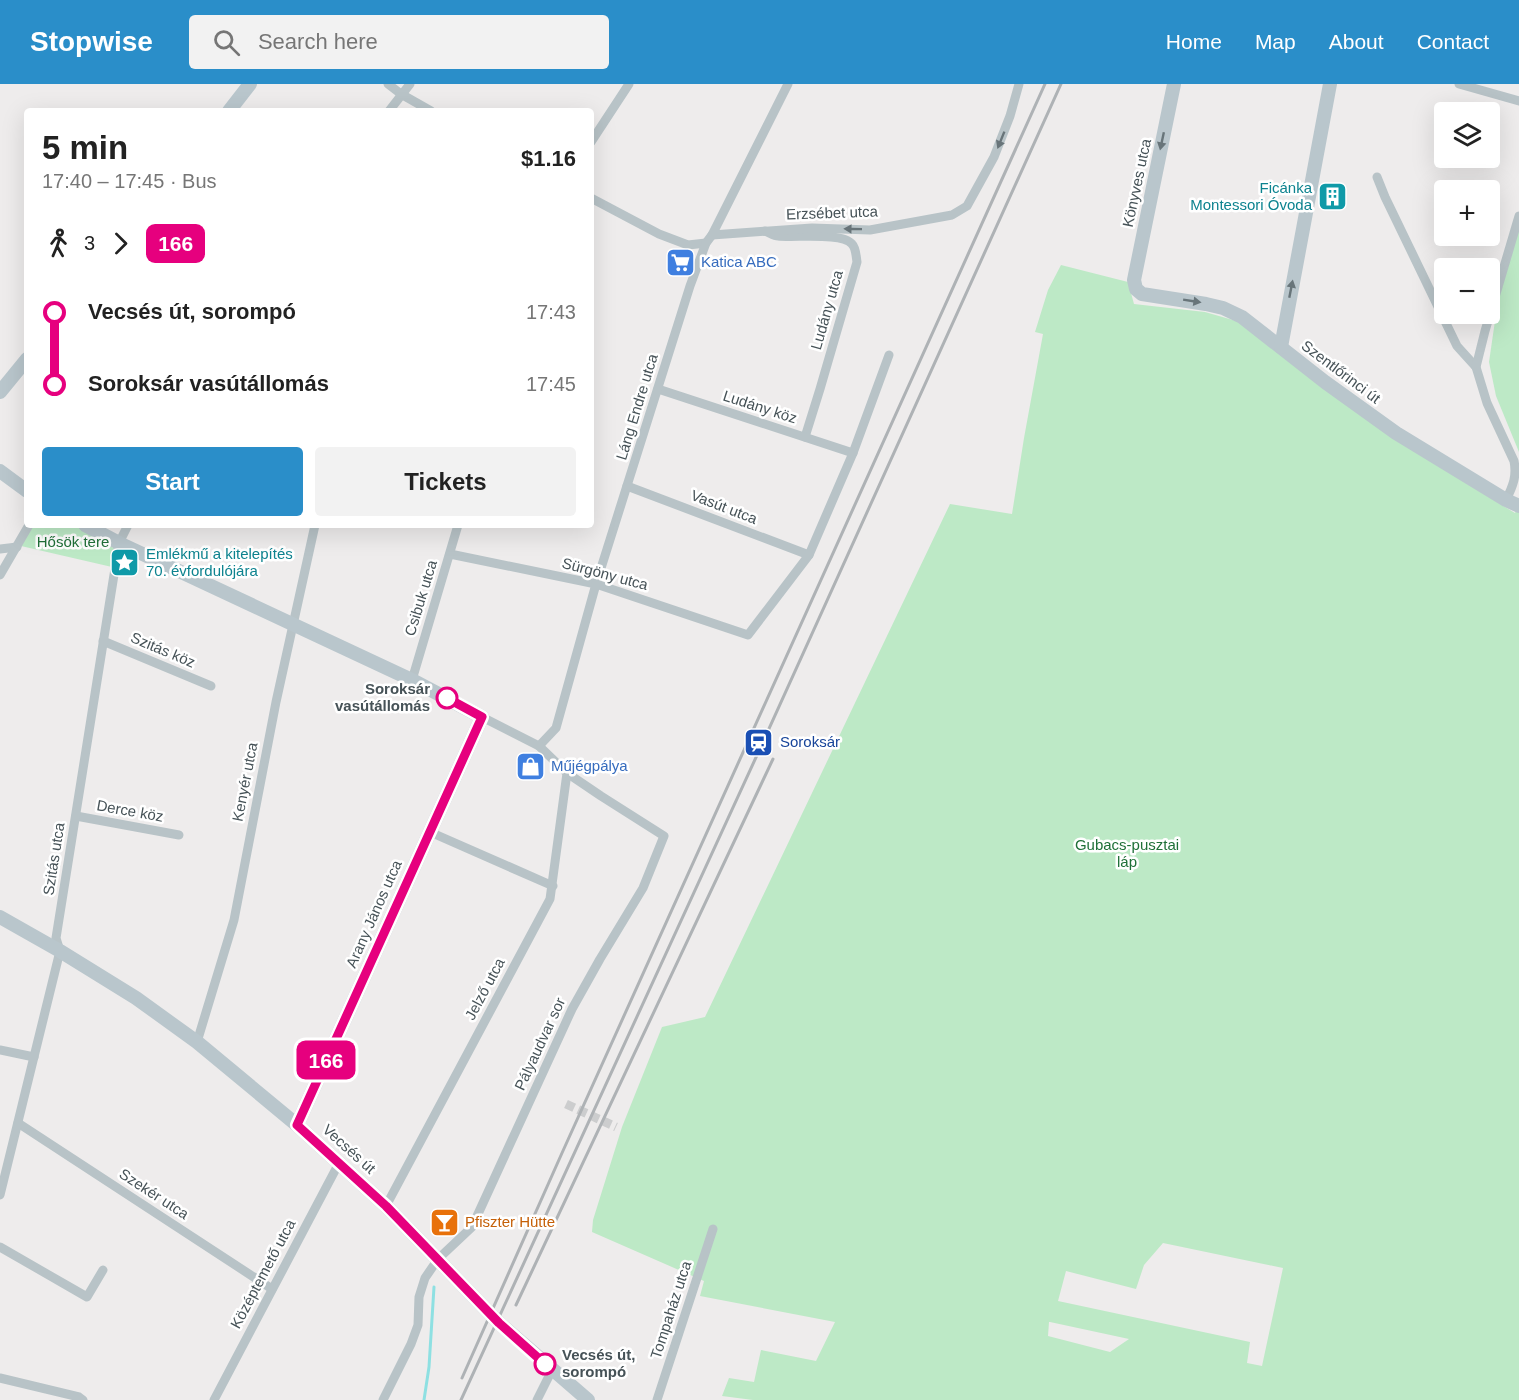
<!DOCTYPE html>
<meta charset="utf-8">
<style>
:root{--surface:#fff;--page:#f2f2f2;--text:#222;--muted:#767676;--accent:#2a8ec9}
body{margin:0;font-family:Arial,sans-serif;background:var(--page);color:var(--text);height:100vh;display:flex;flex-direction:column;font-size:22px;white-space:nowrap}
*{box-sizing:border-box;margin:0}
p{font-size:20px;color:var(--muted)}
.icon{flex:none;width:33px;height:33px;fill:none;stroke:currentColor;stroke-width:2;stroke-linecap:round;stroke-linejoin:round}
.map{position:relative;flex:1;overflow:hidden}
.details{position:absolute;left:24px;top:24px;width:570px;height:420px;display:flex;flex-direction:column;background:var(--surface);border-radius:6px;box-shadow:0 6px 24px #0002}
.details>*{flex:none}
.badge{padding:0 12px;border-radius:9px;font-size:21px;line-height:39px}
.controls{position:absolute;left:1434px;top:18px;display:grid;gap:12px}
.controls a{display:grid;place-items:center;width:66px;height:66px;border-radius:6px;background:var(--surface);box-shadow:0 6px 24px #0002;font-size:30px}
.map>.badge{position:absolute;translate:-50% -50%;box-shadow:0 0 0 3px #fff}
.legs{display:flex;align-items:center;gap:9px;height:66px;padding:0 18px;font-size:20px}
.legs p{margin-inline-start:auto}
.summary{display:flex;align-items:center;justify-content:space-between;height:102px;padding:0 18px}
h1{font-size:33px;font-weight:800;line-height:45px}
.cta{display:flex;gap:12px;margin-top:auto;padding:12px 18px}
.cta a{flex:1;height:69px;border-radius:6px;background:var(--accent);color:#fff;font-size:24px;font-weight:800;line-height:69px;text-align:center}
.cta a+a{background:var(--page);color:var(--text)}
ul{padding:0 18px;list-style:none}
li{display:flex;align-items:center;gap:21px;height:72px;font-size:22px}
li i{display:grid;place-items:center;width:9px;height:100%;margin:0 8px;background:currentColor}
li i::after{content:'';width:15px;height:15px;margin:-8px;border:4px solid;border-radius:50%;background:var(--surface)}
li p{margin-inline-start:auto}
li:first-child i{background:linear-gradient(#0000 50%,currentColor 0)}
li:last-child i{background:linear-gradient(currentColor 50%,#0000 0)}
header{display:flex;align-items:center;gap:36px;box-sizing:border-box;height:84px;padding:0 30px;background:var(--accent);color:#fff}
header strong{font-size:28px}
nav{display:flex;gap:33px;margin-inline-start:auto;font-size:21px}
.search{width:420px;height:54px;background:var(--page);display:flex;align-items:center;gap:15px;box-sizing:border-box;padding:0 21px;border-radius:6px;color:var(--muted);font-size:22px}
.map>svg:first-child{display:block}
.green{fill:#bde9c6;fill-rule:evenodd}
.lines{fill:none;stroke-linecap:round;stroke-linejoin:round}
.stream{stroke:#8ee0e2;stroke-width:3}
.street-tunnel{stroke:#cccdce;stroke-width:9;stroke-dasharray:9 4.5;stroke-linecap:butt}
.street{stroke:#b8c3c7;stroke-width:9}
.secondary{stroke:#b9c6cc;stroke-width:14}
.rail{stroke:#aeb2b5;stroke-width:3}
.oneway{fill:#687479}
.oneway2{fill:#68757a}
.line-1-casing{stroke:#fff;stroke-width:14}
.line-1{stroke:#e6007e;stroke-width:9}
.stop-1-dot{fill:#fff;stroke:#e6007e;stroke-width:3}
.labels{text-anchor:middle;stroke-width:5;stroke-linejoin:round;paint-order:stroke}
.street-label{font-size:15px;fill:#465257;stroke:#fff}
.culture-label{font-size:15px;fill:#0d838f;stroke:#fff;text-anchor:end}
.shop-label{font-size:15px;fill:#366cbe;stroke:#fff;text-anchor:start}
.park-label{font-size:15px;fill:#1f7038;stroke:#fff}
.stop-label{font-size:15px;font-weight:bold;fill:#465257;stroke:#fff;text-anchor:end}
.transit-label{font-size:15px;fill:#164399;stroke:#fff;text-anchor:start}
.food-label{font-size:15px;fill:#c56008;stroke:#fff;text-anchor:start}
</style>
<header>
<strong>Stopwise</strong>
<div class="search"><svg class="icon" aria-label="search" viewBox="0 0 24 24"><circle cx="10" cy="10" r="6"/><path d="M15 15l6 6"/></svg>Search here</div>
<nav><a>Home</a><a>Map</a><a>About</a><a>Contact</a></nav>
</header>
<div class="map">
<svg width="1519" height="1316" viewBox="0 0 1519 1316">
<rect width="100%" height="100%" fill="#eeecec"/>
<g class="green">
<polygon points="1519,135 1519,368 1496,312 1489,278 1502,189"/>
<path d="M 1061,181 L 1128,198 L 1134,220 L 1205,228 L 1240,238 L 1388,351 L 1505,423 L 1515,429 L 1519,419 L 1519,1316 L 753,1316 L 722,1312 L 729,1294 L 754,1298 L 761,1266 L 816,1277 L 835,1238 L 700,1212 L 704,1197 L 592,1148 L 593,1136 L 622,1043 L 662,943 L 705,933 L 950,420 L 1012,430 L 1024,354 L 1043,250 L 1035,248 L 1048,206 ZM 1163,1159 L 1283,1184 L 1262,1282 L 1247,1279 L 1250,1258 L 1058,1217 L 1066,1187 L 1136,1205 L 1144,1181 ZM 1049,1238 L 1050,1238 L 1129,1255 L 1110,1268 L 1048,1252 Z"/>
<polygon points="32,441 76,441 115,465 112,483 21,462"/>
</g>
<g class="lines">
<polyline class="stream" points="424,1316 429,1283 434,1203"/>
<polyline class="street-tunnel" points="566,1020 616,1043"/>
<g class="street">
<polyline points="388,0 401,10 431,27"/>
<polyline points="1459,0 1519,17"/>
<polyline points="389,27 410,0"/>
<polyline points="591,58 629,0"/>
<polyline points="1377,93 1385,113 1457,262 1476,283"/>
<polyline points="591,114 659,150 688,161 706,159"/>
<path d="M 765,147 C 770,149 774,152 778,152 C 794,154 843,148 852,160 C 856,164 856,172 857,178 L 820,305 L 805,353"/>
<polyline points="712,151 812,144 870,146 952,131 967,122 994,73 1010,32 1019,0"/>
<polyline points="658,305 853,369"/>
<polyline points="627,402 809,471"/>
<path d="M 1506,416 C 1513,402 1517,392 1514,377 L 1487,319 L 1476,283 L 1485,247 L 1519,132"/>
<polyline points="0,465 17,463"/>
<polyline points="450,470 596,500 748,551 809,471 853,369 889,271"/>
<polyline points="0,491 29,441"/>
<polyline points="103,557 211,602"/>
<polyline points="412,596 458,441"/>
<polyline points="539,662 556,644 596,500 690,202 706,159 712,151 788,0"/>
<polyline points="76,732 179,751"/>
<polyline points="430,748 553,802"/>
<polyline points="197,958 234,836 276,618 315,441"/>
<polyline points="0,966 34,973"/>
<polyline points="18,1039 272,1205"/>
<polyline points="0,1111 60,867 56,854 117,472 119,459 128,441"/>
<polyline points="386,1122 550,815 567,689"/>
<polyline points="0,1163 87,1213 103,1186"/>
<polyline points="0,1294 79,1313 83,1316"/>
<polyline points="214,1316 339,1079"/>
<polyline points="383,1316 411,1260 418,1241 419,1213 425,1194 438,1175 472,1143 572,925 600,875 643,804 664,752 601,712 567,689 539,662 482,633"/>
<polyline points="537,1316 552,1286"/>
<polyline points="657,1316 713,1145"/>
</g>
<g class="secondary">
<polyline points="1174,0 1134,196 1136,205 1142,210 1206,220 1223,224 1242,233 1325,298 1396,349 1506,416 1519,422"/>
<polyline points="229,27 250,0"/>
<polyline points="1281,263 1330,0"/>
<polyline points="0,308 27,275"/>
<polyline points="0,387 27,407"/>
<polyline points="85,441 119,459 412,596 482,633 297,1041"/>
<polyline points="0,833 60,867 136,914 197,958 297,1041 386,1122 499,1239 588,1316"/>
</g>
<g class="rail">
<polyline points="516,1221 773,675"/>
<polyline points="462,1294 562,1069 1045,0"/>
<polyline points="461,1316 758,669 1061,0"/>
</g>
</g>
<defs><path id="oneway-solid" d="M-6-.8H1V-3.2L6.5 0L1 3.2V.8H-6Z" transform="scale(1.5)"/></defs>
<g class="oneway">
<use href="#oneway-solid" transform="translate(1001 56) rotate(112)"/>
<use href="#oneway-solid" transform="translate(853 145) rotate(-179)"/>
</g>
<g class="oneway2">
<use href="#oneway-solid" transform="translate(1162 57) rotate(102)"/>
<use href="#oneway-solid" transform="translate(1291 205) rotate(-79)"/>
<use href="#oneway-solid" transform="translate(1192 217) rotate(9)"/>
</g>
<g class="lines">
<defs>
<polyline id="line-1" points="447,614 482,633 297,1041 386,1122 499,1239 545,1280"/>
</defs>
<use href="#line-1" class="line-1-casing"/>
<use href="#line-1" class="line-1"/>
</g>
<defs>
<symbol id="building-square" viewBox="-11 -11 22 22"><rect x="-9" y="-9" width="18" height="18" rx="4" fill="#0f9aa8" stroke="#fff"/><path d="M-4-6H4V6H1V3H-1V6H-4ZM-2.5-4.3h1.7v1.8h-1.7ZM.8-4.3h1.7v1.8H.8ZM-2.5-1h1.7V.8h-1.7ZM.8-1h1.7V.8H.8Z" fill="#fff"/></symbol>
<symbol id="supermarket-square" viewBox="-11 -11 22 22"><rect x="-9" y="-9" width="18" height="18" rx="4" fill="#3f7fe0" stroke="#fff"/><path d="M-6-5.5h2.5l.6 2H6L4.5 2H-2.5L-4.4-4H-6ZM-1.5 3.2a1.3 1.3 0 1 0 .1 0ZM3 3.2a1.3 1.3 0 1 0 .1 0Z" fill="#fff"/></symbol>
<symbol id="sight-square" viewBox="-11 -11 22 22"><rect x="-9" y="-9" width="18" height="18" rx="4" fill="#0f9aa8" stroke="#fff"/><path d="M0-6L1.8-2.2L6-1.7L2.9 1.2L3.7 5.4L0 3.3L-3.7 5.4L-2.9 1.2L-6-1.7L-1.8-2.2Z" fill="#fff"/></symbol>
<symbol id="station-square" viewBox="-11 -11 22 22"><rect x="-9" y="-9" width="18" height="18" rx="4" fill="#1a4fb4" stroke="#fff"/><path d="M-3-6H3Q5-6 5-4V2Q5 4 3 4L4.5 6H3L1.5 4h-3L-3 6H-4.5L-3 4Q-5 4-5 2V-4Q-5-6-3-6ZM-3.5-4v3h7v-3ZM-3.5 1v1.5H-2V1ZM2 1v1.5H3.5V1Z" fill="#fff"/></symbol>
<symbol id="shop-square" viewBox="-11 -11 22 22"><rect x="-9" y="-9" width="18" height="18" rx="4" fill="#3f7fe0" stroke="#fff"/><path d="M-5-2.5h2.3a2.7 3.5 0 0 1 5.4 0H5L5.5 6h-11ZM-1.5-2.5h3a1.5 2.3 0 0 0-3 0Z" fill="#fff"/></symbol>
<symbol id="bar-square" viewBox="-11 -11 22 22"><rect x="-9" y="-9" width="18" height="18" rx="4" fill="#e8710a" stroke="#fff"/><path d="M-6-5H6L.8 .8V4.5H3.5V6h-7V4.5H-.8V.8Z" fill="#fff"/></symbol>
</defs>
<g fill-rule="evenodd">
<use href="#building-square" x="1316" y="96" width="33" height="33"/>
<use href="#supermarket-square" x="664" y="162" width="33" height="33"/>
<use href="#sight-square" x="108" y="462" width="33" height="33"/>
<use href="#station-square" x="742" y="642" width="33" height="33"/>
<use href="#shop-square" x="514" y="666" width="33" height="33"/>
<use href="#bar-square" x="428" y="1122" width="33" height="33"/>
</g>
<g class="stop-1-dot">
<circle cx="447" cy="614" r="10"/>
<circle cx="545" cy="1280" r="10"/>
</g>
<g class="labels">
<g class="street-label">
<text transform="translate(1137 99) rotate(-78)" y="5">Könyves utca</text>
<text transform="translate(832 129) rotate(-2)" y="5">Erzsébet utca</text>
<text transform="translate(827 226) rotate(-74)" y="5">Ludány utca</text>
<text transform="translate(1341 288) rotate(37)" y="5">Szentlőrinci út</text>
<text transform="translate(637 323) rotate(-73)" y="5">Láng Endre utca</text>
<text transform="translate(760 323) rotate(18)" y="5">Ludány köz</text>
<text transform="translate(724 423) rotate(21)" y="5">Vasút utca</text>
<text transform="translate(605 490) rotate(15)" y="5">Sürgöny utca</text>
<text transform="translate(421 514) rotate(-73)" y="5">Csibuk utca</text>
<text transform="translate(163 566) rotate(23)" y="5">Szitás köz</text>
<text transform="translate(245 698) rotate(-79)" y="5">Kenyér utca</text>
<text transform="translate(130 727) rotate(10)" y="5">Derce köz</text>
<text transform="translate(54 775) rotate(-81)" y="5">Szitás utca</text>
<text transform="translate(374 830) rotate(-66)" y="5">Arany János utca</text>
<text transform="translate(485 905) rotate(-62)" y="5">Jelző utca</text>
<text transform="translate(540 960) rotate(-65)" y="5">Pályaudvar sor</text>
<text transform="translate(349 1065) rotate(42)" y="5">Vecsés út</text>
<text transform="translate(154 1110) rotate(33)" y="5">Szekér utca</text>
<text transform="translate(263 1190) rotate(-62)" y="5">Középtemető utca</text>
<text transform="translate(671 1226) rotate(-72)" y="5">Tompaház utca</text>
</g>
<g class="culture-label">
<text x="1312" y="109">Ficánka<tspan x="1312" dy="17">Montessori Óvoda</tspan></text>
<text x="146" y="475" text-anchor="start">Emlékmű a kitelepítés<tspan x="146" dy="17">70. évfordulójára</tspan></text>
</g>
<g class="shop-label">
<text x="701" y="183">Katica ABC</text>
<text x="551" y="687">Műjégpálya</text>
</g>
<g class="park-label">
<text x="73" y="463">Hősök tere</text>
<text x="1127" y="766">Gubacs-pusztai<tspan x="1127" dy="17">láp</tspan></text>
</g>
<g class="stop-label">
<text x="430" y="610">Soroksár<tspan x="430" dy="17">vasútállomás</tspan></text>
<text x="562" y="1276" text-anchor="start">Vecsés út,<tspan x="562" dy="17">sorompó</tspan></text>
</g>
<g class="transit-label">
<text x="780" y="663">Soroksár</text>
</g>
<g class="food-label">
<text x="465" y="1143">Pfiszter Hütte</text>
</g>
</g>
</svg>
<div class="controls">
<a><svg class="icon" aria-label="layers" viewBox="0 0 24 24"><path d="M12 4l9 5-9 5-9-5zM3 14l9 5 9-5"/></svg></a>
<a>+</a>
<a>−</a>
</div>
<b class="badge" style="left:326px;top:976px;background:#e6007e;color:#fff">166</b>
<section class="details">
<div class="summary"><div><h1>5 min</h1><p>17:40 – 17:45 · Bus</p></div><b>$1.16</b></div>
<div class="legs"><svg class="icon" aria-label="walk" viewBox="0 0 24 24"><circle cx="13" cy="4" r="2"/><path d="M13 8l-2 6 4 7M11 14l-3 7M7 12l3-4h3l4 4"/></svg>3<svg class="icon" aria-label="forward" viewBox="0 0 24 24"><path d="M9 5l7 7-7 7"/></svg><b class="badge" style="background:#e6007e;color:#fff">166</b></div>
<ul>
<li><i style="color:#e6007e"></i><b>Vecsés út, sorompó</b><p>17:43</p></li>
<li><i style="color:#e6007e"></i><b>Soroksár vasútállomás</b><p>17:45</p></li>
</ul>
<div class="cta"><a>Start</a><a>Tickets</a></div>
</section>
</div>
